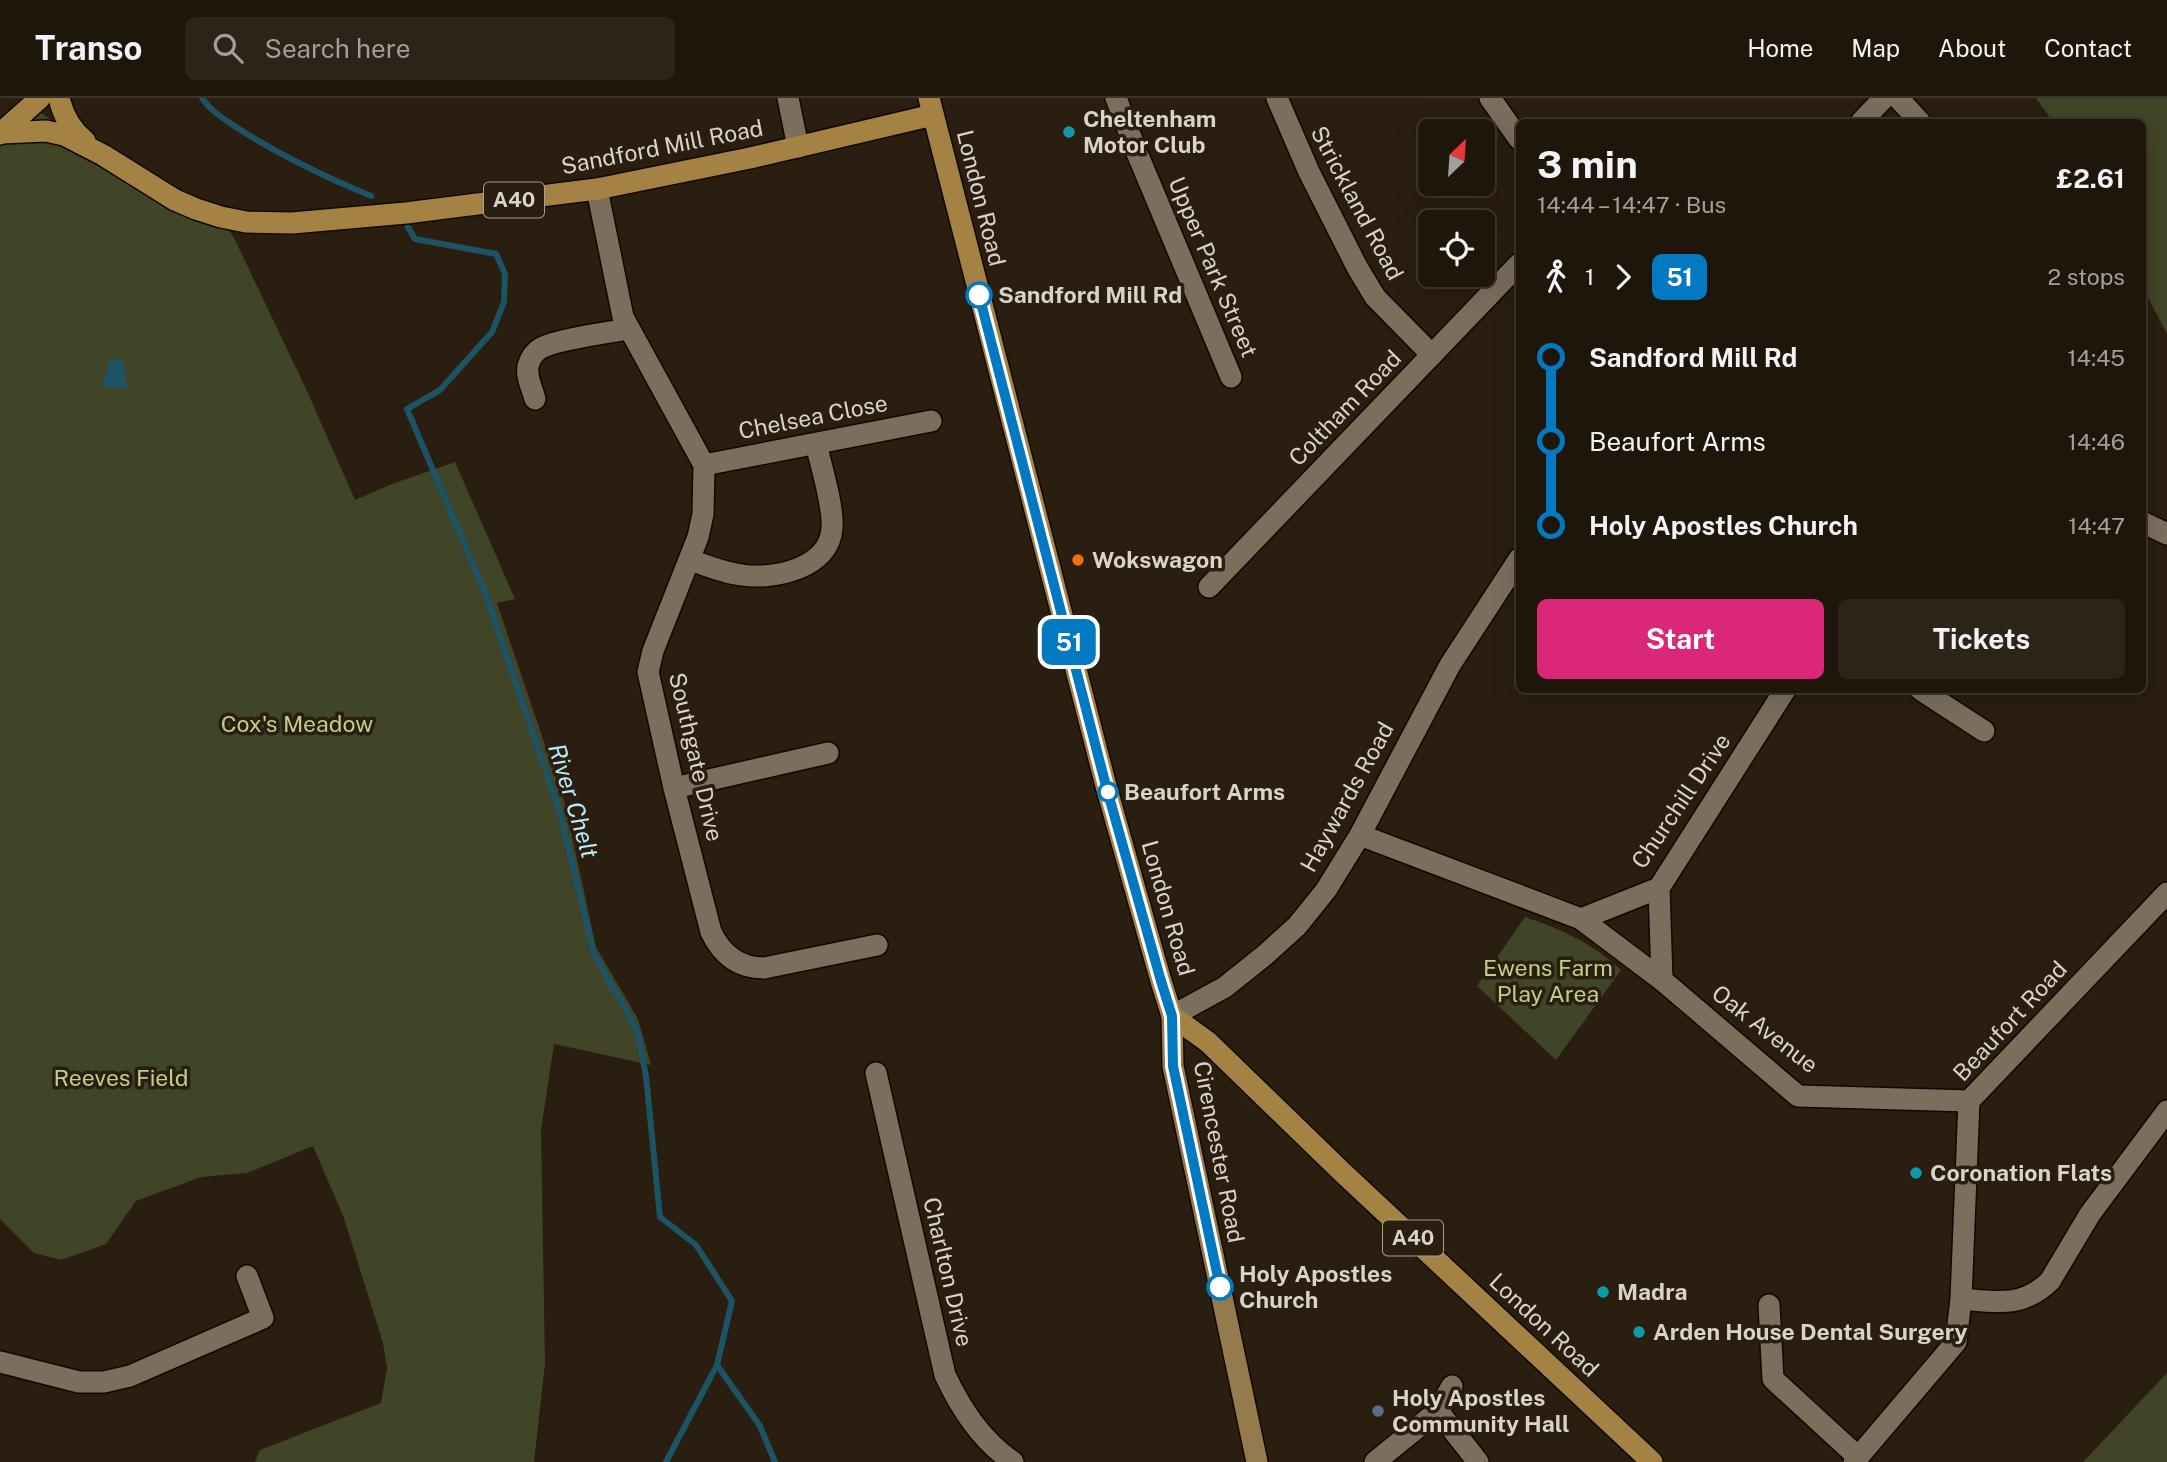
<!DOCTYPE html>
<meta charset="utf-8">
<style>
:root{--surface:#1f160b;--page:#2c2319;--text:#f1f3f6;--muted:#a19f9d;--line:#3c352c;--accent:#db2777}
body{margin:0;font-family:"Public Sans",sans-serif;background:var(--page);color:var(--text);height:100vh;display:flex;flex-direction:column;font-size:26px;white-space:nowrap}
*{box-sizing:border-box;margin:0}
p{font-size:23px;color:var(--muted)}
.icon{flex:none;width:38px;height:38px;fill:none;stroke:currentColor;stroke-width:2;stroke-linecap:round;stroke-linejoin:round}
.map{position:relative;flex:1;overflow:hidden}
.sheet{position:absolute;left:1516px;top:21px;width:630px;height:574px;display:flex;flex-direction:column;background:var(--surface);border-radius:10px;box-shadow:0 7px 28px #0002,0 0 0 2px var(--line)}
.sheet>*{flex:none}
.badge{padding:0 14px;border-radius:10px;font-size:24px;line-height:46px}
.needle{width:46px;rotate:25deg}
.controls{position:absolute;left:1418px;top:21px;display:grid;gap:14px}
.controls a{display:grid;place-items:center;width:77px;height:77px;border-radius:10px;background:var(--surface);box-shadow:0 7px 28px #0002,0 0 0 2px var(--line);font-size:35px}
.map>.badge{position:absolute;translate:-50% -50%;box-shadow:0 0 0 4px #fff}
.legs{display:flex;align-items:center;gap:10px;height:77px;padding:0 21px;font-size:23px}
.legs p{margin-inline-start:auto}
.summary{display:flex;align-items:center;justify-content:space-between;height:119px;padding:0 21px}
h1{font-size:38px;font-weight:700;line-height:52px}
.button{display:flex;gap:14px;margin-top:auto;padding:14px 21px}
.button a{flex:1;height:80px;border-radius:10px;background:var(--accent);color:#fff;font-size:28px;font-weight:700;line-height:80px;text-align:center}
.button a+a{background:var(--page);color:var(--text)}
ul{padding:0 21px;list-style:none}
li{display:flex;align-items:center;gap:24px;height:84px;font-size:26px}
li i{display:grid;place-items:center;width:10px;height:100%;margin:0 9px;background:currentColor}
li i::after{content:'';width:18px;height:18px;margin:-9px;border:5px solid;border-radius:50%;background:var(--surface)}
li p{margin-inline-start:auto}
li:first-child i{background:linear-gradient(#0000 50%,currentColor 0)}
li:last-child i{background:linear-gradient(currentColor 50%,#0000 0)}
header{display:flex;align-items:center;gap:42px;box-sizing:border-box;height:98px;padding:0 35px;background:var(--surface);border-bottom:2px solid var(--line)}
header strong{font-size:33px}
nav{display:flex;gap:38px;margin-inline-start:auto;font-size:24px}
.search{width:490px;height:63px;background:var(--page);display:flex;align-items:center;gap:18px;box-sizing:border-box;padding:0 24px;border-radius:10px;color:var(--muted);font-size:26px}
.map>svg:first-child{display:block}
.green{fill:#3f4526}
.water{fill:#1d5465}
.lines{fill:none;stroke-linecap:round;stroke-linejoin:round}
.stream{stroke:#1d5465;stroke-width:6}
.minor-casing{stroke:#120800;stroke-width:24}
.major-casing{stroke:#120800;stroke-width:24}
.highway-casing{stroke:#120800;stroke-width:24}
.minor{stroke:#7b6e5d;stroke-width:21}
.major{stroke:#947a4d;stroke-width:21}
.highway{stroke:#a48243;stroke-width:21}
.line-1-casing{stroke:#fff;stroke-width:16}
.line-1{stroke:#0279c1;stroke-width:10}
.culture-dot{fill:#0f9aa8;stroke:#291e0f;stroke-width:2.5}
.stop-1-dot{fill:#fff;stroke:#0279c1;stroke-width:3.5}
.food-dot{fill:#e8710a;stroke:#291e0f;stroke-width:2.5}
.service-dot{fill:#5c6f8a;stroke:#291e0f;stroke-width:2.5}
.labels{text-anchor:middle;stroke-width:7;stroke-linejoin:round;paint-order:stroke}
.shield{fill:#291e0f;stroke:#a59d91;stroke-width:2}
.shield-label{font-size:21px;font-weight:bold;fill:#dad3c9}
.poi-label{font-size:23px;font-weight:bold;fill:#dad3c9;stroke:#291e0f;text-anchor:start}
.street-label{font-size:23px;fill:#dad3c9;stroke:#291e0f}
.stop-label{font-size:23px;font-weight:bold;fill:#dad3c9;stroke:#291e0f;text-anchor:start}
.park-label{font-size:23px;fill:#c0ce89;stroke:#291e0f}
.water-label{font-size:24px;font-style:italic;fill:#b9eafc;stroke:#291e0f}
</style>
<header>
<strong>Transo</strong>
<div class="search"><svg class="icon" aria-label="search" viewBox="0 0 24 24"><circle cx="10" cy="10" r="6"/><path d="M15 15l6 6"/></svg>Search here</div>
<nav><a>Home</a><a>Map</a><a>About</a><a>Contact</a></nav>
</header>
<div class="map">
<svg width="2167" height="1364" viewBox="0 0 2167 1364">
<rect width="100%" height="100%" fill="#291e0f"/>
<g class="green">
<polygon points="2036,0 2167,0 2167,236 2142,188 2142,24 2053,24"/>
<polygon points="31,8 118,67 221,119 235,142 307,293 355,402 392,386 455,364 515,501 497,505 565,706 596,849 638,921 651,967 554,946 541,1032 545,1266 534,1364 255,1364 260,1352 381,1305 387,1270 383,1245 344,1120 313,1048 247,1075 201,1079 136,1103 106,1146 61,1162 34,1155 0,1121 0,36"/>
<path d="M 1525,819 C 1563,832 1590,844 1621,872 L 1556,962 L 1477,888 Z"/>
<polygon points="2167,1275 2167,1364 2083,1364"/>
</g>
<polygon class="water" points="111,261 123,262 127,290 101,289"/>
<g class="lines">
<g class="stream">
<path d="M 202,0 C 211,14 226,22 239,31 C 281,58 325,79 371,98"/>
<polyline points="408,129 415,141 496,156 505,176 504,204 492,234 440,292 407,311 486,497 560,715 594,856 637,932 646,978 660,1119 696,1147 732,1203 717,1267 760,1328 775,1364"/>
<polyline points="666,1364 717,1267"/>
</g>
<defs>
<g id="minor">
<polyline points="788,0 798,49"/>
<polyline points="1116,0 1137,55 1231,279"/>
<polyline points="1277,0 1309,74 1357,169 1375,199 1432,257"/>
<polyline points="1490,0 1519,41"/>
<polyline points="1898,0 1920,24"/>
<polyline points="1861,24 1884,0"/>
<path d="M 597,91 L 623,219 L 704,367 L 703,416 L 698,439 L 653,553 L 648,574 L 674,690 L 711,834 C 722,857 739,870 764,870 L 877,847"/>
<path d="M 535,301 C 532,290 526,279 528,268 C 530,261 534,254 541,250 C 558,241 607,235 628,231"/>
<polyline points="704,367 931,323"/>
<polyline points="2142,424 2167,436"/>
<path d="M 691,462 C 707,468 724,475 742,477 C 774,482 830,470 832,430 C 834,410 821,367 816,346"/>
<polyline points="1209,489 1519,166"/>
<polyline points="1921,592 1984,633"/>
<polyline points="674,690 828,655"/>
<polyline points="1360,737 1581,821 1662,882 1798,998 1969,1003"/>
<polyline points="1659,790 1662,882"/>
<polyline points="1581,821 1659,790 1785,592"/>
<polyline points="1172,918 1225,889 1265,857 1297,828 1326,792 1360,737 1450,567 1519,461"/>
<path d="M 876,975 L 945,1277 C 961,1311 981,1342 1013,1364"/>
<path d="M 1961,1201 C 1997,1204 2022,1210 2050,1183 L 2090,1116 L 2167,1013"/>
<polyline points="1769,1207 1773,1281 1858,1359"/>
<polyline points="0,1264 79,1284 104,1284 130,1278 263,1220 247,1178"/>
<polyline points="1438,1313 1478,1364"/>
<polyline points="1375,1364 1438,1313 1452,1288"/>
<polyline points="1854,1364 1956,1244 1961,1201 1969,1003 2167,795"/>
</g>
<polyline id="major" points="1172,918 1173,968 1257,1364"/>
<g id="highway">
<path d="M 59,0 C 63,17 71,32 85,43"/>
<polyline points="929,0 1106,688 1161,883 1172,918 1208,944 1341,1073 1652,1364"/>
<polyline points="1,35 46,33 64,37 103,57 175,102 196,111 221,119 246,124 292,125 406,115 597,91 750,60 933,17"/>
<polyline points="0,36 40,0"/>
</g>
</defs>
<use href="#minor" class="minor-casing"/>
<use href="#major" class="major-casing"/>
<use href="#highway" class="highway-casing"/>
<use href="#minor" class="minor"/>
<use href="#major" class="major"/>
<use href="#highway" class="highway"/>
</g>
<g class="lines">
<defs>
<polyline id="line-1" points="979,197 1106,688 1161,883 1172,918 1173,968 1220,1189"/>
</defs>
<use href="#line-1" class="line-1-casing"/>
<use href="#line-1" class="line-1"/>
</g>
<g class="culture-dot">
<circle cx="1069" cy="34" r="7"/>
<circle cx="1916" cy="1075" r="7"/>
<circle cx="1603" cy="1194" r="7"/>
<circle cx="1639" cy="1234" r="7"/>
</g>
<g class="stop-1-dot">
<circle cx="979" cy="197" r="12"/>
<circle cx="1108" cy="694" r="9"/>
<circle cx="1220" cy="1189" r="12"/>
</g>
<circle class="food-dot" cx="1078" cy="462" r="7"/>
<circle class="service-dot" cx="1378" cy="1313" r="7"/>
<g class="labels">
<g class="shield">
<rect x="484" y="84.5" width="60" height="35" rx="5"/>
<rect x="1383" y="1122.5" width="60" height="35" rx="5"/>
</g>
<g class="shield-label">
<text x="514" y="109">A40</text>
<text x="1413" y="1147">A40</text>
</g>
<g class="poi-label">
<text x="1083" y="29">Cheltenham<tspan x="1083" dy="26">Motor Club</tspan></text>
<text x="1092" y="470">Wokswagon</text>
<text x="1930" y="1083">Coronation Flats</text>
<text x="1617" y="1202">Madra</text>
<text x="1653" y="1242">Arden House Dental Surgery</text>
<text x="1392" y="1308">Holy Apostles<tspan x="1392" dy="26">Community Hall</tspan></text>
</g>
<g class="street-label">
<text transform="translate(662 49) rotate(-11)" y="8">Sandford Mill Road</text>
<text transform="translate(981 100) rotate(76)" y="8">London Road</text>
<text transform="translate(1357 105) rotate(62)" y="8">Strickland Road</text>
<text transform="translate(1213 169) rotate(67)" y="8">Upper Park Street</text>
<text transform="translate(1345 310) rotate(-46)" y="8">Coltham Road</text>
<text transform="translate(813 319) rotate(-11)" y="8">Chelsea Close</text>
<text transform="translate(696 659) rotate(77)" y="8">Southgate Drive</text>
<text transform="translate(1347 699) rotate(-61)" y="8">Haywards Road</text>
<text transform="translate(1681 703) rotate(-56)" y="8">Churchill Drive</text>
<text transform="translate(1168 810) rotate(74)" y="8">London Road</text>
<text transform="translate(2010 923) rotate(-47)" y="8">Beaufort Road</text>
<text transform="translate(1765 931) rotate(38)" y="8">Oak Avenue</text>
<text transform="translate(1219 1054) rotate(79)" y="8">Cirencester Road</text>
<text transform="translate(948 1174) rotate(77)" y="8">Charlton Drive</text>
<text transform="translate(1544 1227) rotate(43)" y="8">London Road</text>
</g>
<g class="stop-label">
<text x="998" y="205">Sandford Mill Rd</text>
<text x="1124" y="702">Beaufort Arms</text>
<text x="1239" y="1184">Holy Apostles<tspan x="1239" dy="26">Church</tspan></text>
</g>
<g class="park-label">
<text x="297" y="634">Cox's Meadow</text>
<text x="1548" y="878">Ewens Farm<tspan x="1548" dy="26">Play Area</tspan></text>
<text x="121" y="988">Reeves Field</text>
</g>
<g class="water-label">
<text transform="translate(573 703) rotate(73)" y="8">River Chelt</text>
</g>
</g>
</svg>
<div class="controls">
<a><svg class="needle" viewBox="-14 -14 28 28"><path d="M0-13l5 13h-10z" fill="#e53935"/><path d="M0 13l5-13h-10z" fill="#a19f9d"/></svg></a>
<a><svg class="icon" aria-label="locate" viewBox="0 0 24 24"><circle cx="12" cy="12" r="6"/><path d="M12 2v4M12 18v4M2 12h4M18 12h4"/></svg></a>
</div>
<b class="badge" style="left:1069px;top:544px;background:#0279c1;color:#fff">51</b>
<section class="sheet">
<div class="summary"><div><h1>3 min</h1><p>14:44 – 14:47 · Bus</p></div><b>£2.61</b></div>
<div class="legs"><svg class="icon" aria-label="walk" viewBox="0 0 24 24"><circle cx="13" cy="4" r="2"/><path d="M13 8l-2 6 4 7M11 14l-3 7M7 12l3-4h3l4 4"/></svg>1<svg class="icon" aria-label="forward" viewBox="0 0 24 24"><path d="M9 5l7 7-7 7"/></svg><b class="badge" style="background:#0279c1;color:#fff">51</b><p>2 stops</p></div>
<ul>
<li><i style="color:#0279c1"></i><b>Sandford Mill Rd</b><p>14:45</p></li>
<li><i style="color:#0279c1"></i><span>Beaufort Arms</span><p>14:46</p></li>
<li><i style="color:#0279c1"></i><b>Holy Apostles Church</b><p>14:47</p></li>
</ul>
<div class="button"><a>Start</a><a>Tickets</a></div>
</section>
</div>
